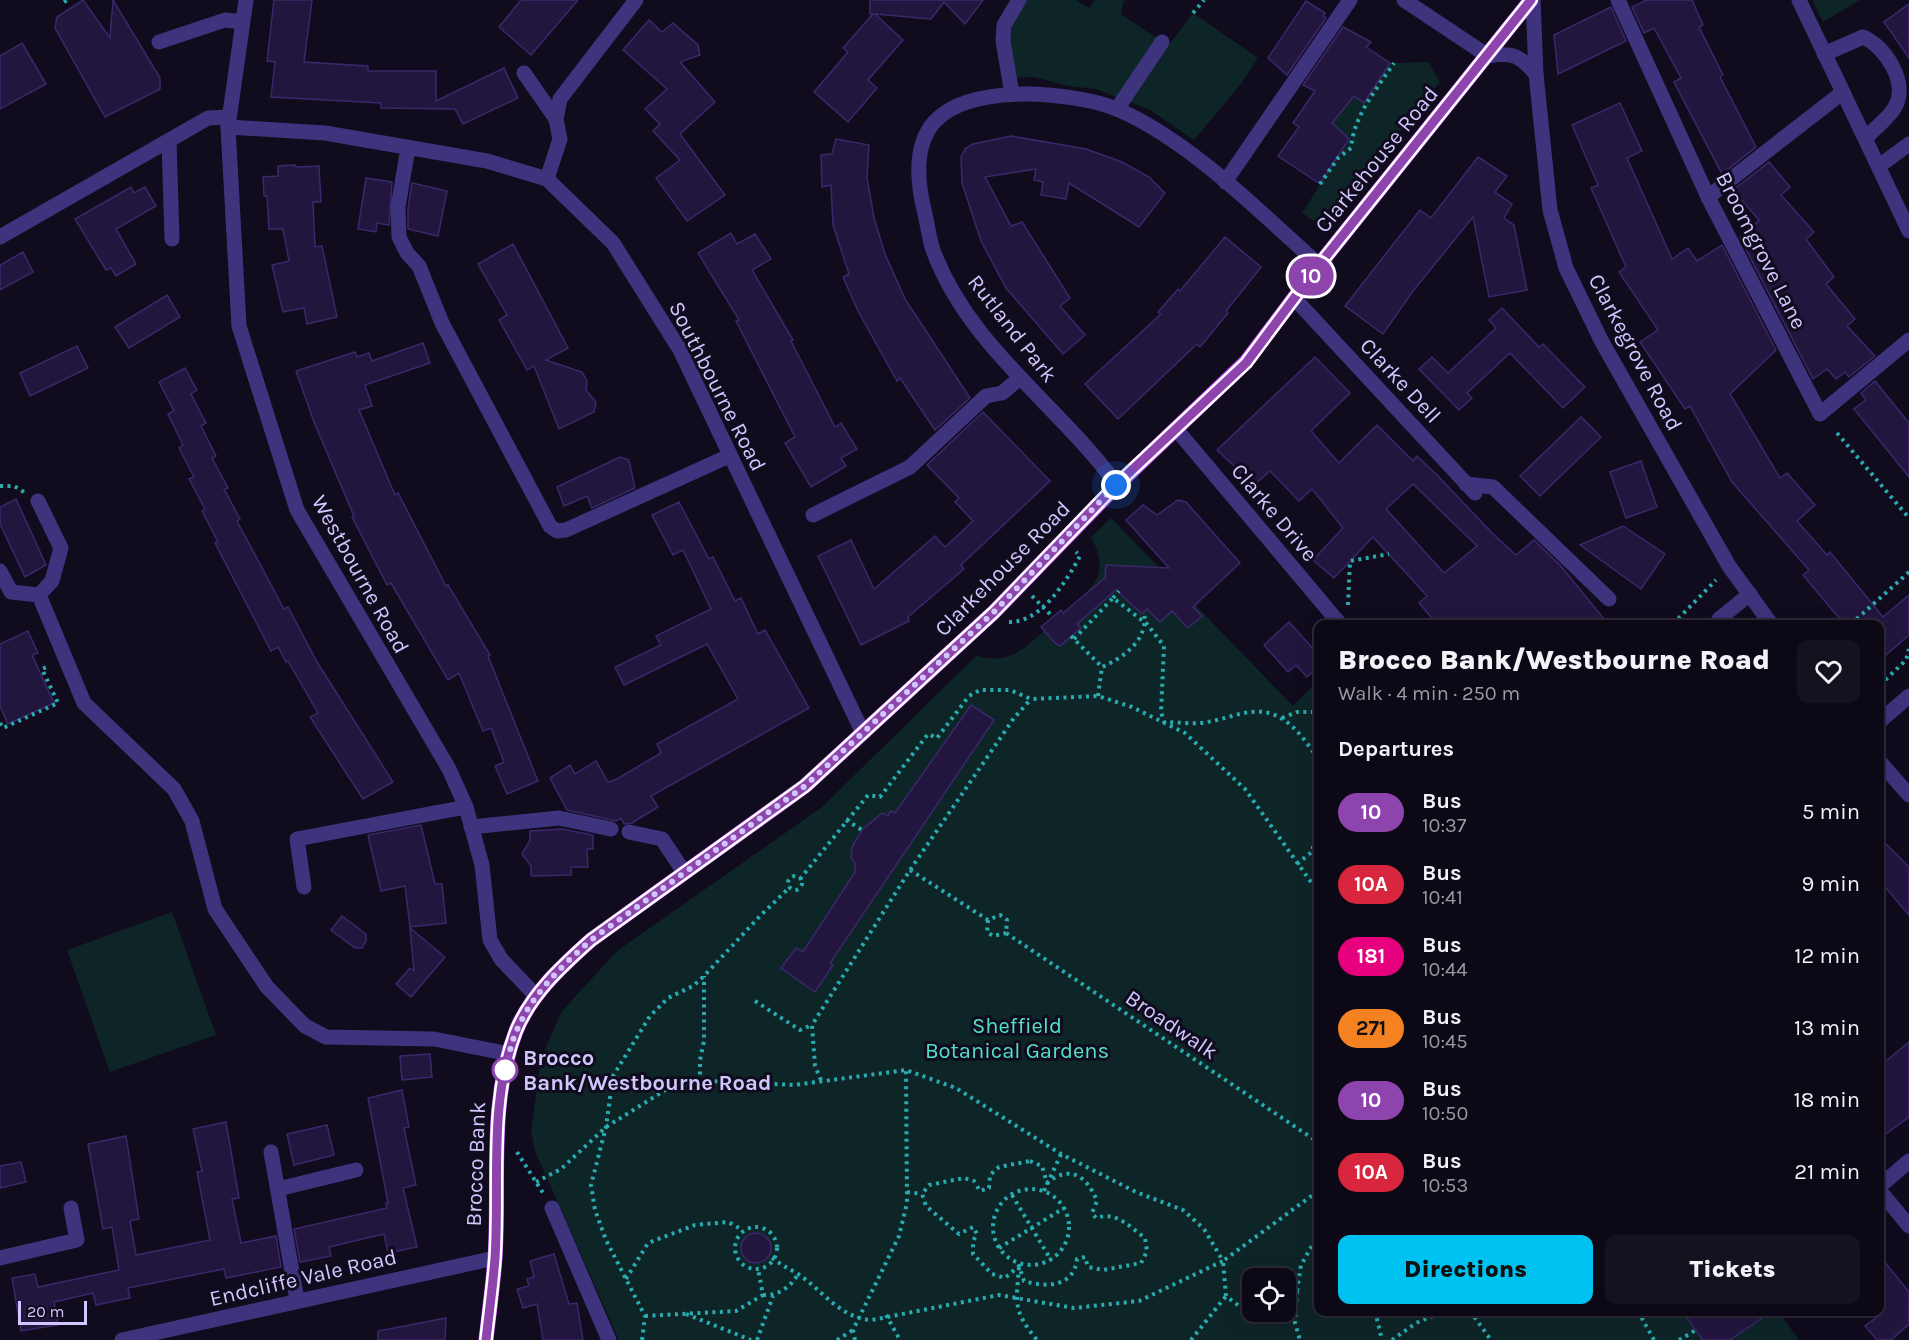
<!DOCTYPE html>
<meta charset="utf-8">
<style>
:root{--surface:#0c0816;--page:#15111f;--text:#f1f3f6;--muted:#9a9aa1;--line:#2c2935;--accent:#00c2f1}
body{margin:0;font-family:Karla,sans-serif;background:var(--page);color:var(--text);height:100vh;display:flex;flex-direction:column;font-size:22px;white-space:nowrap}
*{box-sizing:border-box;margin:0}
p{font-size:20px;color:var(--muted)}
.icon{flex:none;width:33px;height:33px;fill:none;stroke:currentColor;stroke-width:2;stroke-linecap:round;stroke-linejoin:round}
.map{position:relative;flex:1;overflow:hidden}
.panel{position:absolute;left:1314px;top:620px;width:570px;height:696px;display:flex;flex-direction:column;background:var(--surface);border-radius:12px;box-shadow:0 6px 24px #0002,0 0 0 2px var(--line)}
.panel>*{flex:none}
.badge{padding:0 12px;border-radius:20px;font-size:21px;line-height:39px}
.controls{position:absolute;left:1242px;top:1268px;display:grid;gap:12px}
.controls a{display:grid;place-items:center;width:54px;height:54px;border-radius:12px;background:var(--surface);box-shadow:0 6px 24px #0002,0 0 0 2px var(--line);font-size:30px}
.scale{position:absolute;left:18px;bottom:15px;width:69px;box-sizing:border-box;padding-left:6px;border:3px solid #d2c6ff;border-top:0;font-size:16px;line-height:21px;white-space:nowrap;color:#d2c6ff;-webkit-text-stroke:4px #100b1d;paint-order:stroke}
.you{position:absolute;width:30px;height:30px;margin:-15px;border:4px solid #fff;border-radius:50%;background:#1a73e8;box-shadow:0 0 0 9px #1a73e833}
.map>.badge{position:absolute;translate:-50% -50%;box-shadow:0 0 0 3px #fff}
h2{padding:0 24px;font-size:22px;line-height:54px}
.round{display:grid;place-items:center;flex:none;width:63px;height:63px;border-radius:12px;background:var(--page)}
.summary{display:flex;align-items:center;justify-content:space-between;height:102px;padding:0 24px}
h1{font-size:28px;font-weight:800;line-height:45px}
.action{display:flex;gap:12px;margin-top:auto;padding:12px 24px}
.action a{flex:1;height:69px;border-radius:12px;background:var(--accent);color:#111;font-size:24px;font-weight:800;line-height:69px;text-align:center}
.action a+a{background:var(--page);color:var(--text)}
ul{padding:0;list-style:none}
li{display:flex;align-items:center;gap:18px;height:72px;padding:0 24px}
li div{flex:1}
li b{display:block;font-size:22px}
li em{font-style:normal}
li .badge{min-width:66px;font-weight:700;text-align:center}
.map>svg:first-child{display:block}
.green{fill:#0e2527;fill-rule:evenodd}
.building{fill:#22163e;stroke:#3b286b;stroke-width:1.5;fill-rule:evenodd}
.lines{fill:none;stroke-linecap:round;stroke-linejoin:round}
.path{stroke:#29abb0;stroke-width:4;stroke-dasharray:3 4.5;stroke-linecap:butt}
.minor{stroke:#3e347d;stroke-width:15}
.major{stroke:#ce4dff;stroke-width:15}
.line-casing{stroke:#fff;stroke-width:14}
.line{stroke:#8e44ad;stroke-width:9}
.walk{stroke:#d2c6ff;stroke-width:6;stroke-dasharray:0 10.8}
.stop-dot{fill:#fff;stroke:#8e44ad;stroke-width:3}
.labels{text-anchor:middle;stroke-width:6;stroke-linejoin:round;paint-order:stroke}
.street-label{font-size:22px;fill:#d2c6ff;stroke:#100b1d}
.park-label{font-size:22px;fill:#50e1cb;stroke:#100b1d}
.stop-label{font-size:22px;font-weight:bold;fill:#d2c6ff;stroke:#100b1d;text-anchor:start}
</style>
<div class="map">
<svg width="1909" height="1340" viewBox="0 0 1909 1340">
<rect width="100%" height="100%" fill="#100b1d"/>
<g class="green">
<polygon points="1019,0 1076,0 1089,8 1095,0 1124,0 1121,14 1168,46 1193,13 1258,58 1241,84 1194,140 1150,110 1096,89 1069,86 1034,77 1009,78 1003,41"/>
<polygon points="1812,0 1860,0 1823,22"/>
<polygon points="1428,62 1440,82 1323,227 1302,213 1349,140 1332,123 1343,109 1347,92 1364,102 1390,63"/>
<path d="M 1111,518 L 1293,706 L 1318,681 L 1318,1311 L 1778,1311 L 1799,1340 L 619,1340 L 535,1151 L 531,1131 L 541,1058 L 562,1011 L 617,951 L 822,807 L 976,656 C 1009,664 1020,652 1044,631 L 1041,627 L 1061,610 L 1064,613 C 1092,588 1112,576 1091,537 ZM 1252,1278 L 1286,1278 L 1286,1311 L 1252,1311 Z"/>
<polygon points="172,912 216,1035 110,1072 67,950"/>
</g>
<g class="building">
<polygon points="83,0 110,38 113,0 160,78 160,89 105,117 55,28 57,17"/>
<polygon points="274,0 312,0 304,62 368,66 368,71 436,71 436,101 504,68 518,98 463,124 455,109 381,108 381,103 271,97 275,62 267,61"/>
<polygon points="521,0 578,0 531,55 499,27"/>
<polygon points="870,0 983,0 965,24 944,2 931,19 875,14 903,40 868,80 877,88 848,122 814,92 848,52 843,48 873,14 870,14"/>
<polygon points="1647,0 1692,0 1703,25 1699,27 1723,75 1720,77 1756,147 1722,174 1674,82 1681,78 1654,28 1644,33 1632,7"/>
<polygon points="1306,1 1325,13 1323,16 1326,18 1287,75 1268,58"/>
<polygon points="1909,4 1909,58 1884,22"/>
<polygon points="1611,7 1626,41 1558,74 1554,35"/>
<polygon points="649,20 662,32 673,23 698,45 700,55 680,62 715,102 680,134 725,195 687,221 656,178 680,160 653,131 660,124 645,109 667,89 623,50"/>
<polygon points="1343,27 1371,42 1366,47 1390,63 1364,103 1354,96 1332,123 1349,139 1320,184 1278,156 1299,127 1293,123 1315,91 1303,85"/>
<polygon points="22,43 46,84 0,109 0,56"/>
<polygon points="1620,103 1642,151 1627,158 1672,259 1688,248 1697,261 1722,245 1776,350 1730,394 1780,478 1787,473 1815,505 1797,521 1827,555 1830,552 1883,617 1909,595 1909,635 1880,660 1880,624 1844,624 1803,575 1809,570 1732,482 1690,406 1685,409 1640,342 1658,330 1619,272 1626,267 1591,188 1598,185 1572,125"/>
<polygon points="1011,136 1086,149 1122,162 1149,177 1165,193 1139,227 1069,183 1066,199 1041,195 1043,182 1034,180 1036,169 985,177 1011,226 1022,222 1070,298 1060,306 1085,335 1063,354 1006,288 981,241 962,183 961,157 965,149 973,144"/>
<polygon points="836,139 869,145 867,178 874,218 885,254 905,299 970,398 935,430 900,378 897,381 858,311 843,277 849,274 833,225 831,185 822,187 821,155 832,154"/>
<polygon points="1478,157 1507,176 1495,192 1512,204 1504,218 1514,225 1527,290 1489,297 1473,217 1413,291 1383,334 1345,306 1420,210 1431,218"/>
<polygon points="1769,162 1790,187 1781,195 1814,232 1806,239 1834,277 1826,284 1855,319 1847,326 1875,356 1849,377 1845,372 1836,379 1827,369 1813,379 1740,238 1759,220 1733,190"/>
<polygon points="295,165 296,167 319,166 321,202 313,202 315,247 322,246 337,317 307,324 304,308 283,312 272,265 289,261 283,229 269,229 267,196 264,196 263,177 278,176 278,166"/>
<polygon points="366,178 392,182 389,225 377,223 376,232 358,229"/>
<polygon points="412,183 447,191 438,236 408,229 408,208"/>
<polygon points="131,187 134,193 145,187 156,206 116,229 136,264 116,276 111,268 106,270 75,219"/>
<polygon points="731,233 737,244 755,234 771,259 752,270 793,340 791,341 835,427 841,423 857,449 841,458 846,466 811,487 785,443 795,437 736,321 739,320 698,253"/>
<polygon points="1225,237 1261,267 1226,311 1228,313 1200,347 1197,344 1118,419 1085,384 1161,314 1158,312 1178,289 1180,291"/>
<polygon points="513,244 568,348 546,360 582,372 587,381 586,390 596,402 594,412 559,429 534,366 527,370 499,320 507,315 478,264"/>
<polygon points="23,252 33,272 0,290 0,265"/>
<polygon points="167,295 180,317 129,348 115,327"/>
<polygon points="1502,308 1539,347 1543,344 1585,387 1563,408 1510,353 1467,393 1472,398 1459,410 1419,369 1432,357 1448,373 1496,328 1489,320"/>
<polygon points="423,343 430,363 365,385 372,406 359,410 395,495 398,493 446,586 448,585 490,655 488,656 538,781 507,794 495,766 504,762 491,728 483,731 459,673 448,680 391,583 387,585 352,517 354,516 314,422 296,371 355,352 357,357 369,353 372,361"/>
<polygon points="77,346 88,368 30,396 20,373"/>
<path d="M 1315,357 L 1350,393 L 1311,431 L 1339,463 L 1377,425 L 1413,461 L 1417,456 L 1438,476 L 1492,533 L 1516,555 L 1534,540 L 1560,565 L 1608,624 L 1437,624 L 1419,603 L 1427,596 L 1373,537 L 1334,578 L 1313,560 L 1343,528 L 1312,489 L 1299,501 L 1270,471 L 1254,485 L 1217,450 ZM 1413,484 L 1477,546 L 1444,573 L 1386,509 Z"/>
<polygon points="185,368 197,390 191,394 206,423 201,426 216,456 212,458 228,488 224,489 240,519 237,521 284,609 288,607 317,662 393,782 363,799 310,717 318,713 288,661 286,662 278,647 271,651 215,543 218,542 202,511 205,509 189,479 194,477 179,448 183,445 168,414 174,411 159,382"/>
<polygon points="1875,381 1909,423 1909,477 1854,409 1866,400 1861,393"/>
<polygon points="983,412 1050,481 961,565 964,569 908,617 909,621 861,645 818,556 851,540 874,589 935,536 945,547 973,521 955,502 959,498 927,465"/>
<polygon points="1581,417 1601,437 1540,496 1520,476"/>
<polygon points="620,457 629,460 635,488 592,508 587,496 564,506 557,487"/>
<polygon points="1641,461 1657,507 1626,518 1610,472"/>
<polygon points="16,499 46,565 25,577 0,524 0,507"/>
<polygon points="1178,500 1186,502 1240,563 1193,607 1202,616 1188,628 1172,611 1160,622 1147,609 1142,614 1116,590 1077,624 1081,628 1060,646 1055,643 1041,627 1061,610 1063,613 1105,578 1106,565 1169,568 1126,520 1143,505 1157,515"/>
<polygon points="679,502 709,559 713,557 735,601 741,598 758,634 765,630 809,708 651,796 658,807 632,823 624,824 621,818 616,821 567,810 550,778 570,765 575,774 596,761 608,782 617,779 661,753 657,744 738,699 707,644 624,685 615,667 661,645 656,636 711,609 683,550 673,555 652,515"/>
<polygon points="1623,526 1665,554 1641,589 1580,545"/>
<polygon points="1289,622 1318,654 1318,667 1307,677 1296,665 1288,672 1264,645"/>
<polygon points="28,631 38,653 32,655 54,703 8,724 0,706 0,644"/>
<polygon points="971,705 994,720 830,963 833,965 815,992 781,968 796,948 803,952 855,872 855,863 851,858 852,847 862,830 882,813 888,816 891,811 895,813"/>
<polygon points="421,825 435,884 442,884 446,923 410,927 405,886 381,891 368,835"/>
<polygon points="562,829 593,835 593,849 587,849 588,867 571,867 571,875 531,876 531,866 522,854 530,840 530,831"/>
<polygon points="1880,838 1909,867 1909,915 1880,881"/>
<polygon points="342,916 366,934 366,941 362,948 355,948 331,930"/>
<polygon points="410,928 445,957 411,997 396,984 410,968 414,971"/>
<polygon points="1909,1042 1909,1117 1880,1138 1880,1066"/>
<polygon points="430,1054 432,1077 402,1080 400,1056"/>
<polygon points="402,1090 409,1127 404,1128 416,1185 403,1188 417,1247 388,1253 384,1234 329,1247 331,1256 300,1262 294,1229 387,1208 386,1203 388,1203 368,1098"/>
<polygon points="226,1122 239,1198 232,1199 241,1243 276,1236 281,1267 226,1278 224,1269 128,1288 130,1298 96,1305 93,1293 54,1302 58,1325 21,1331 12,1278 35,1274 38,1287 119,1270 112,1227 103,1229 88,1144 126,1136 139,1219 130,1221 136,1255 210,1240 197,1172 202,1171 193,1129"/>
<polygon points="327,1125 334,1155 294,1165 287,1134"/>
<polygon points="21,1162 26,1182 0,1188 0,1166"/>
<circle cx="756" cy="1248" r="15"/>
<polygon points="554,1254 569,1304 577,1303 583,1340 543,1340 537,1304 523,1308 517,1289 529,1286 527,1279 534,1277 530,1261"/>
<polygon points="1880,1256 1909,1292 1909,1324 1891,1340 1877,1340 1865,1326 1880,1315"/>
<polygon points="1682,1311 1772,1311 1730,1340 1703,1340"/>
<polygon points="446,1318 445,1340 378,1340 378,1331"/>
</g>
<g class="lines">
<g class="path">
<polyline points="64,2 67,0"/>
<polyline points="1193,13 1204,0"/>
<path d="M 1320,184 L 1338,158 L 1351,148 C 1354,115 1376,90 1394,63"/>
<polyline points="1837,433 1909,518"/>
<polyline points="0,486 14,486 24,492"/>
<polyline points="1032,596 1053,617"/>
<polyline points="1113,598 1119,591"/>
<polyline points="1348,605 1350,561 1389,554"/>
<path d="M 1009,622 C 1041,623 1067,580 1080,556 L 1076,552"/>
<polyline points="1673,624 1716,580"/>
<polyline points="1851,624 1909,572"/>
<polyline points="1071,636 1102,667"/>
<path d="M 1074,639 L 1113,598 L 1147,624 L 1164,646 L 1161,712 L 1164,722 C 1178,722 1193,725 1207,722 C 1234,718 1257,702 1284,720 C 1298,729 1308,745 1318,758"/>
<polyline points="1880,685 1906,660 1909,649"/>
<path d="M 1098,696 L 1102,667 C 1125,657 1149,639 1144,612"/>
<polyline points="1282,718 1297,712 1318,712"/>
<polyline points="0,723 3,728 58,703 42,669 49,666"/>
<polyline points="846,820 862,830"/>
<polyline points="1297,864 1313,851 1313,844 1318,836"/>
<polyline points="910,870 988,920 1000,915 1007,920 1006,933 1318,1142"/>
<circle cx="795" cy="883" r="7"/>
<polyline points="800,879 868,795 880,797 928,734 937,738 969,696 980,690 1010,690 1031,699 1098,696 1132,707 1185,733 1245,789 1318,892"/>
<polyline points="988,920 987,932 993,936 1006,933"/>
<polyline points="755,1001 800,1030 812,1025"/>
<polyline points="821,1080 815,1066 812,1025 910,870 1014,718 1031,699"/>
<polyline points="700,1082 700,1060 704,1041 704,976"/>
<polyline points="517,1152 543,1193"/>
<path d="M 1030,1161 L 1042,1166 L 1047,1183 C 1070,1164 1087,1176 1097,1201 L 1092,1213 L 1096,1218 C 1116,1211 1129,1226 1145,1238 L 1147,1251 L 1141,1263 L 1103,1270 L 1088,1267 L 1085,1257 L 1077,1259 C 1074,1287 1046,1288 1024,1281 L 1019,1266 L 1005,1278 L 992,1274 L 973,1254 L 973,1241 L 977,1234 L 973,1227 L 959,1234 L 926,1206 L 922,1194 L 929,1185 L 964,1178 L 974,1181 L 980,1191 L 989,1188 L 990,1175 L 999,1167 Z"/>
<path d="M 536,1182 L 561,1169 L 606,1127 L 667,1089 L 709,1081 L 794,1085 L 906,1070 L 956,1088 L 1061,1154 L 1136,1192 L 1183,1210 L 1204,1229 L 1223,1261 L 1139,1301 L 1074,1308 L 999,1295 L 872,1320 C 841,1319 822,1290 798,1274 C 788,1268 779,1264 770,1256"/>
<circle cx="1031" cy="1227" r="38"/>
<polyline points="1044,1191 1061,1154"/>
<polyline points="907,1192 922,1194"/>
<polyline points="1012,1195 1051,1260"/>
<circle cx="756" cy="1248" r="21"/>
<polyline points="999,1248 1064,1208"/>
<path d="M 1019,1267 C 1016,1304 1013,1311 1037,1340"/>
<polyline points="626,1279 648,1243 695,1225 728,1222 743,1230"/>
<polyline points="1297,1291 1301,1265 1318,1235"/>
<path d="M 763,1295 C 778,1296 791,1287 798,1274"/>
<polyline points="1286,1301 1297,1291 1295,1323 1300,1340"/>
<polyline points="1252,1309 1242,1308 1226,1296 1223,1261 1318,1191"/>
<polyline points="1375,1311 1382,1340"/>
<polyline points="1470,1311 1491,1340"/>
<polyline points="1638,1311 1654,1340"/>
<polyline points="686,1314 751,1340"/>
<polyline points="886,1315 900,1340"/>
<polyline points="645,1316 736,1311 763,1295 758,1269"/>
<polyline points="642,1340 645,1316 606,1240 595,1210 591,1185 606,1127 613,1076 650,1016 668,998 693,986 704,976 759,917 790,887"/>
<polyline points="757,1340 773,1296"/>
<polyline points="837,1340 853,1330"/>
<polyline points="855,1340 853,1330 899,1236 907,1203 906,1070"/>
<polyline points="1191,1340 1226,1296"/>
<polyline points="1392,1340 1416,1323 1445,1311"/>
<polyline points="1679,1340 1696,1330"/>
</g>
<g class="minor">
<polyline points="246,0 228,127 239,326 297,510 449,769 466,807 482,865 490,940 501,959 536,996"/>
<path d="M 1404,0 L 1488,56 C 1513,52 1519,55 1536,74"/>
<polyline points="1533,0 1536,74 1550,210 1566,268 1602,342 1729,566 1771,624"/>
<polyline points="1618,0 1708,197 1820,414 1909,340"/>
<polyline points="1799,0 1909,231"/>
<polyline points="159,42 225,20 242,22"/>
<path d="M 1824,54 L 1863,37 C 1885,46 1909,83 1895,107 C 1889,118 1875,128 1866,138"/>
<polyline points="524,73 556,119"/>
<polyline points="1012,94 1003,41 1004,25 1019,0"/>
<polyline points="1117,109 1162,42"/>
<polyline points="228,127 325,133 487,161 547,179 613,243 680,350 863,733"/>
<polyline points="169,141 172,239"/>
<polyline points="408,148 398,207 399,237 407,253 419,266 442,323 550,526 557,531 566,530 729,456"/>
<polyline points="1879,166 1909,144"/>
<polyline points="547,179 560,139 556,119 560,99 636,0"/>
<polyline points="1225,182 1350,0"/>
<polyline points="1708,197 1843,92"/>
<polyline points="0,237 208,118 229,117"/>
<polyline points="1294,298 1475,493"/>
<polyline points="1176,429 1340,624"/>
<polyline points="1466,484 1493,487 1609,599"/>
<path d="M 1117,485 C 1059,405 968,346 933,250 C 929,239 928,226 925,214 C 903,127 939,95 1025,94 C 1052,94 1094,99 1119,110 C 1190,141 1261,213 1319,265"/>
<polyline points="38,501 61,548 52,581 39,595"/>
<polyline points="813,515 910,467 986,396 1002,393 1020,378"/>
<polyline points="0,571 11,592 39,595 84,703 174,789 192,821 215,909 267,987 305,1026 326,1037 434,1039 509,1054"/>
<polyline points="1717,624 1719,619 1750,594"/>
<polyline points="1880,721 1909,696"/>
<polyline points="1880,762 1909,795"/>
<polyline points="471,827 559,818 611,829"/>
<polyline points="629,832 662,839 684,872"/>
<polyline points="304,887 297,839 466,807"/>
<polyline points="271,1152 297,1300"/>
<polyline points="1880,1186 1909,1161"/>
<polyline points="278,1189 356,1170"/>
<polyline points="1880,1191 1909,1226"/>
<polyline points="552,1208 609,1340"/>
<polyline points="0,1258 77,1240 71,1208"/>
<polyline points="122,1340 495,1258"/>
</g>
<path class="major" d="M 486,1340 C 489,1313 493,1285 495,1258 C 500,1183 488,1103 516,1031 C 531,994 562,966 591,940 L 805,786 L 994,612 L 1117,485 L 1246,362 L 1319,265 L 1531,0"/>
</g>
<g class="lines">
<defs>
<path id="line" d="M 486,1340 C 489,1313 493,1285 495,1258 C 500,1183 488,1103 516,1031 C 531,994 562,966 591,940 L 805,786 L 994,612 L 1116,485 L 1246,363 L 1319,265 L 1531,0"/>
</defs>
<use href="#line" class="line-casing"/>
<use href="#line" class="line"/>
<path class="walk" d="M 505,1070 C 509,1057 511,1042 517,1030 C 533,993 562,966 591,940 L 805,786 L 994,612 L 1116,485"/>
</g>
<circle class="stop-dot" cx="505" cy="1070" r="12"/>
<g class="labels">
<g class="street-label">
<text transform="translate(1376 159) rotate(-51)" y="8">Clarkehouse Road</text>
<text transform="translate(1762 250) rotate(63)" y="8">Broomgrove Lane</text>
<text transform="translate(1013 328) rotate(52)" y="8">Rutland Park</text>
<text transform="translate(1636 352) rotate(62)" y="8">Clarkegrove Road</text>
<text transform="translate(1401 380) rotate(47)" y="8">Clarke Dell</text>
<text transform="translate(718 386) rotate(63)" y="8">Southbourne Road</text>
<text transform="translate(1275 512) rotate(50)" y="8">Clarke Drive</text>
<text transform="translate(1002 568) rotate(-45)" y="8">Clarkehouse Road</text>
<text transform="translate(361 574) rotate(61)" y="8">Westbourne Road</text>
<text transform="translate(1172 1024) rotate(34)" y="8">Broadwalk</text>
<text transform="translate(475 1164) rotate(-88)" y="8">Brocco Bank</text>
<text transform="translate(303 1277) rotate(-13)" y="8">Endcliffe Vale Road</text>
</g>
<g class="park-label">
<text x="1017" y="1033">Sheffield<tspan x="1017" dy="25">Botanical Gardens</tspan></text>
</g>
<g class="stop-label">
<text x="523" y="1065">Brocco<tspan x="523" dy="25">Bank/Westbourne Road</tspan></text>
</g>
</g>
</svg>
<div class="controls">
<a><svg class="icon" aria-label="locate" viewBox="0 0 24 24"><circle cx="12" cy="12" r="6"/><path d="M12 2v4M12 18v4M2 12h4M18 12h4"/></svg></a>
</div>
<div class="scale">20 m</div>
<div class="you" style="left:1116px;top:485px"></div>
<b class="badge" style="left:1311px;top:276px;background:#8e44ad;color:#fff">10</b>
<section class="panel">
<div class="summary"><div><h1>Brocco Bank/Westbourne Road</h1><p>Walk · 4 min · 250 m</p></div><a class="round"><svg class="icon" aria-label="heart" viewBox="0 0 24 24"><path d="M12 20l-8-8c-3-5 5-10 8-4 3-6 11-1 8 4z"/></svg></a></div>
<h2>Departures</h2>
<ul>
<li><span class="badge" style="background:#8e44ad;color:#fff">10</span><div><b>Bus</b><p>10:37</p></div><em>5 min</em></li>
<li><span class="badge" style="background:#d7263d;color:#fff">10A</span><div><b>Bus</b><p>10:41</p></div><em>9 min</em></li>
<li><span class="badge" style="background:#e6007e;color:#fff">181</span><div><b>Bus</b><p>10:44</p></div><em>12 min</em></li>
<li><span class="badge" style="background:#f58220;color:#111">271</span><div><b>Bus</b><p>10:45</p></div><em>13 min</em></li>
<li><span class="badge" style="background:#8e44ad;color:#fff">10</span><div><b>Bus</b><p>10:50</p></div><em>18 min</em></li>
<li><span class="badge" style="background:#d7263d;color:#fff">10A</span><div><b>Bus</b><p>10:53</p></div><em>21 min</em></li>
</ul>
<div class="action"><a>Directions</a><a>Tickets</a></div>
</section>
</div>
